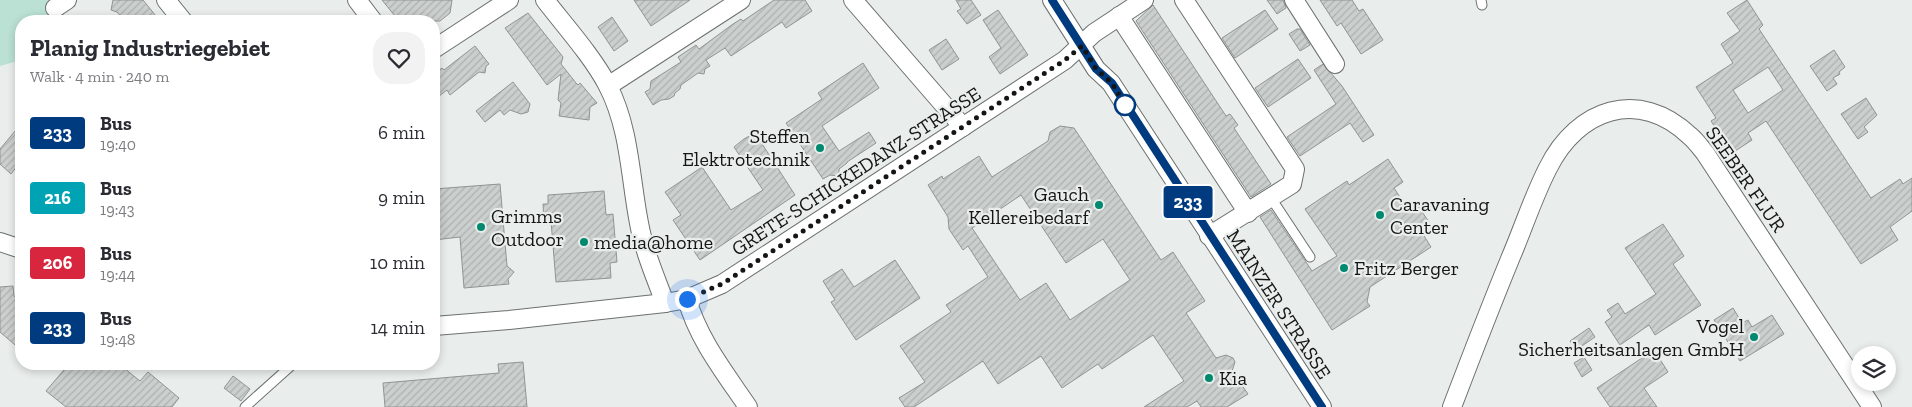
<!DOCTYPE html>
<meta charset="utf-8">
<style>
:root{--surface:#fff;--page:#f2f2f3;--text:#2b2b33;--muted:#7c7c81}
body{margin:0;font-family:"Zilla Slab",serif;background:var(--page);color:var(--text);height:100vh;display:flex;flex-direction:column;font-size:19px;white-space:nowrap}
*{box-sizing:border-box;margin:0}
p{font-size:16px;color:var(--muted)}
.icon{flex:none;width:28px;height:28px;fill:none;stroke:currentColor;stroke-width:2;stroke-linecap:round;stroke-linejoin:round}
.map{position:relative;flex:1;overflow:hidden}
.details{position:absolute;left:15px;top:15px;width:425px;height:355px;display:flex;flex-direction:column;background:var(--surface);border-radius:20px;box-shadow:0 2px 8px #0003}
.details>*{flex:none}
.badge{padding:0 10px;border-radius:4px;font-size:18px;line-height:32px}
.tools{position:absolute;left:1851px;top:346px;display:grid;gap:10px}
.tools a{display:grid;place-items:center;width:45px;height:45px;border-radius:50%;background:var(--surface);box-shadow:0 2px 8px #0003;font-size:25px}
.you{position:absolute;width:25px;height:25px;margin:-12px;border:4px solid #fff;border-radius:50%;background:#1a73e8;box-shadow:0 0 0 8px #1a73e833}
.map>.badge{position:absolute;translate:-50% -50%;box-shadow:0 0 0 2px #fff}
.round{display:grid;place-items:center;flex:none;width:52px;height:52px;border-radius:20px;background:var(--page)}
.head{display:flex;align-items:center;justify-content:space-between;height:85px;padding:0 15px}
h1{font-size:24px;font-weight:700;line-height:38px}
ul{padding:0;list-style:none}
li{display:flex;align-items:center;gap:15px;height:65px;padding:0 15px}
li div{flex:1}
li b{display:block;font-size:19px}
li em{font-style:normal}
li .badge{min-width:55px;font-weight:700;text-align:center}
.map>svg:first-child{display:block}
.green{fill:#bae1d4}
.building{fill:url(#building-hatch);stroke:#909493;fill-rule:evenodd}
.lines{fill:none;stroke-linecap:round;stroke-linejoin:round}
.service-casing{stroke:#6c706f;stroke-width:11}
.minor-casing{stroke:#6c706f;stroke-width:20}
.service{stroke:#fff;stroke-width:9}
.minor{stroke:#fff;stroke-width:18}
.line-casing{stroke:#fff;stroke-width:11}
.line{stroke:#003b80;stroke-width:8}
.walk{stroke:#141615;stroke-width:5;stroke-dasharray:0 9}
.stop-dot{fill:#fff;stroke:#003b80;stroke-width:2.5}
.poi-dot{fill:#00896e;stroke:#e9edec;stroke-width:2}
.labels{text-anchor:middle;stroke-width:4.5;stroke-linejoin:round;paint-order:stroke}
.poi-label{font-size:20px;fill:#141615;stroke:#e9edec;text-anchor:start}
.street-label{font-size:20px;fill:#141615;stroke:#e9edec}
</style>
<div class="map">
<svg width="1912" height="407" viewBox="0 0 1912 407">
<defs>
<pattern id="building-hatch" width="6" height="6" patternUnits="userSpaceOnUse" patternTransform="scale(1.25)"><rect width="6" height="6" fill="#cbcfcd"/><path d="M-1 1l2-2M0 6l6-6M5 7l2-2" fill="none" stroke="#adb1af"/></pattern>
</defs>
<rect width="100%" height="100%" fill="#e9edec"/>
<polygon class="green" points="0,0 55,0 65,16 62,21 21,21 21,60 0,66"/>
<g class="building">
<polygon points="113,0 143,0 160,21 125,21 117,12 111,10"/>
<polygon points="382,0 452,0 450,13 440,21 399,21"/>
<polygon points="634,0 690,0 651,26"/>
<polygon points="774,0 805,0 812,11 786,28 782,22 731,56 725,48 706,60 710,66 705,69 704,74 698,73 681,85 680,89 675,93 674,96 669,99 661,100 653,105 645,92 650,89 651,81 681,62 678,57 696,45 699,49 733,24 741,19 743,21"/>
<polygon points="956,0 971,0 981,15 967,24 957,11 961,9"/>
<polygon points="1267,0 1283,0 1286,8 1277,14"/>
<polygon points="1320,0 1352,0 1359,11 1363,9 1383,40 1361,54 1341,23 1337,26"/>
<path d="M 1747,0 L 1763,25 L 1759,29 L 1871,198 L 1900,179 L 1903,184 L 1912,178 L 1912,211 L 1890,227 L 1898,240 L 1861,264 L 1766,121 L 1748,133 L 1752,140 L 1732,153 L 1711,121 L 1716,118 L 1696,87 L 1733,63 L 1721,44 L 1740,31 L 1727,13 ZM 1768,67 L 1783,90 L 1748,113 L 1733,90 Z"/>
<polygon points="1153,5 1226,116 1230,114 1238,125 1234,128 1271,184 1251,197 1136,21"/>
<polygon points="998,10 1028,55 1000,74 989,57 1001,48 983,20"/>
<polygon points="1265,10 1278,29 1235,58 1222,38"/>
<polygon points="528,13 563,57 561,64 576,83 578,85 580,83 597,103 590,107 589,120 559,116 561,103 558,100 561,74 547,85 505,28"/>
<polygon points="612,17 628,41 614,51 598,27"/>
<polygon points="1297,29 1300,29 1310,45 1300,51 1289,34"/>
<polygon points="946,39 959,59 942,70 929,50"/>
<polygon points="475,46 489,64 486,66 485,73 479,72 450,95 447,90 434,100 434,74 442,68 444,70"/>
<polygon points="1834,50 1845,67 1839,72 1840,74 1833,78 1837,84 1827,91 1810,66"/>
<polygon points="1298,59 1311,78 1268,107 1255,88"/>
<polygon points="863,63 879,88 822,126 839,151 869,132 876,143 847,162 847,163 839,169 839,176 830,175 823,179 786,123 822,99 818,93"/>
<polygon points="1323,64 1342,86 1374,135 1363,142 1350,123 1300,156 1287,137 1336,104 1314,70"/>
<polygon points="513,82 530,104 528,112 521,114 510,110 504,115 500,110 485,122 476,111"/>
<polygon points="1866,98 1877,115 1864,127 1868,132 1858,139 1841,114"/>
<polygon points="21,124 21,161 11,174 0,164 0,149"/>
<path d="M 1060,126 L 1074,128 L 1161,260 L 1173,252 L 1205,301 L 1186,313 L 1216,358 L 1226,355 L 1233,358 L 1235,362 L 1232,371 L 1248,394 L 1227,407 L 1201,407 L 1197,401 L 1187,407 L 1144,407 L 1184,381 L 1153,335 L 1102,369 L 1098,364 L 1062,388 L 1041,356 L 998,384 L 983,361 L 914,407 L 905,407 L 899,398 L 925,382 L 900,346 L 951,312 L 946,305 L 988,277 L 968,246 L 963,250 L 949,229 L 948,217 L 928,185 L 942,176 L 943,179 L 979,156 L 992,177 L 1048,141 L 1050,132 ZM 1021,195 L 1066,263 L 1103,239 L 1130,280 L 1070,320 L 1046,283 L 1020,300 L 972,228 Z"/>
<polygon points="755,133 795,195 700,260 673,220 681,215 665,192 702,167 731,210 763,190 734,147 744,139"/>
<polygon points="1388,159 1403,182 1394,188 1407,208 1416,203 1429,222 1419,228 1431,247 1370,287 1367,302 1370,306 1332,330 1260,217 1271,210 1312,271 1337,256 1305,209 1347,181 1349,185"/>
<polygon points="500,184 507,266 514,272 508,279 509,284 464,288 460,237 434,240 434,189"/>
<polygon points="604,191 606,215 613,214 617,262 610,263 611,278 556,282 551,221 544,222 543,204 548,204 548,195"/>
<polygon points="1663,224 1684,256 1673,264 1701,305 1655,335 1649,325 1620,345 1605,322 1612,317 1607,310 1618,303 1625,314 1656,294 1625,248"/>
<polygon points="895,260 920,298 856,340 831,302 835,300 823,281 842,269 854,287"/>
<polygon points="13,286 14,296 21,302 21,350 0,332 0,287"/>
<polygon points="1733,308 1742,323 1748,320 1752,327 1772,315 1784,334 1740,361 1714,320"/>
<polygon points="1589,328 1595,337 1576,350 1570,341"/>
<polygon points="1654,350 1668,372 1644,388 1657,407 1610,407 1597,388"/>
<polygon points="1584,357 1592,370 1582,377 1574,363"/>
<polygon points="523,362 527,407 385,407 383,383 499,373 498,364"/>
<polygon points="69,364 119,364 140,381 148,372 179,398 172,407 66,407 46,391"/>
<polygon points="233,376 250,389 241,401 224,388"/>
</g>
<g class="lines">
<defs>
<g id="service">
<polyline points="1481,0 1482,5"/>
<polyline points="1271,198 1310,257"/>
<polyline points="245,407 293,364"/>
</g>
<g id="minor">
<polyline points="166,0 183,21"/>
<polyline points="357,0 373,21"/>
<path d="M 545,0 C 565,26 593,57 608,86 C 630,129 630,177 639,223 C 644,251 655,276 665,303"/>
<polyline points="853,0 963,127"/>
<polyline points="1052,0 1096,69 1111,83 1322,407"/>
<polyline points="1184,0 1295,169 1292,184 1209,236"/>
<polyline points="1294,0 1335,64"/>
<polyline points="55,8 67,0"/>
<polyline points="1119,16 1248,213"/>
<polyline points="434,49 509,0"/>
<polyline points="608,86 741,0"/>
<polyline points="0,242 21,249"/>
<path d="M 687,299 C 698,339 725,373 748,407"/>
<polyline points="434,326 509,320 665,303 687,299 722,284 1065,60 1094,33 1144,0"/>
<path d="M 1452,407 C 1471,357 1490,308 1510,259 C 1523,229 1533,197 1548,168 C 1577,109 1639,87 1690,136 C 1696,141 1700,147 1705,153 L 1872,407"/>
</g>
</defs>
<use href="#service" class="service-casing"/>
<use href="#minor" class="minor-casing"/>
<use href="#service" class="service"/>
<use href="#minor" class="minor"/>
</g>
<g class="lines">
<defs>
<polyline id="line" points="1052,0 1096,69 1112,83 1322,407"/>
</defs>
<use href="#line" class="line-casing"/>
<use href="#line" class="line"/>
<polyline class="walk" points="687,299 722,284 1065,60 1082,46 1096,69 1112,83 1125,105"/>
</g>
<circle class="stop-dot" cx="1125" cy="105" r="10"/>
<g class="poi-dot">
<circle cx="820" cy="148" r="5"/>
<circle cx="1099" cy="205" r="5"/>
<circle cx="1380" cy="215" r="5"/>
<circle cx="481" cy="227" r="5"/>
<circle cx="584" cy="242" r="5"/>
<circle cx="1344" cy="268" r="5"/>
<circle cx="1754" cy="337" r="5"/>
<circle cx="1209" cy="378" r="5"/>
</g>
<g class="labels">
<g class="poi-label">
<text x="810" y="143" text-anchor="end">Steffen<tspan x="810" dy="23">Elektrotechnik</tspan></text>
<text x="1089" y="201" text-anchor="end">Gauch<tspan x="1089" dy="23">Kellereibedarf</tspan></text>
<text x="1390" y="211">Caravaning<tspan x="1390" dy="23">Center</tspan></text>
<text x="491" y="223">Grimms<tspan x="491" dy="23">Outdoor</tspan></text>
<text x="594" y="249">media@home</text>
<text x="1354" y="275">Fritz Berger</text>
<text x="1744" y="333" text-anchor="end">Vogel<tspan x="1744" dy="23">Sicherheitsanlagen GmbH</tspan></text>
<text x="1219" y="385">Kia</text>
</g>
<g class="street-label">
<text transform="translate(856 171) rotate(-33)" y="7">GRETE-SCHICKEDANZ-STRASSE</text>
<text transform="translate(1746 179) rotate(55)" y="7">SEEBER FLUR</text>
<text transform="translate(1279 304) rotate(57)" y="7">MAINZER STRASSE</text>
</g>
</g>
</svg>
<div class="tools">
<a><svg class="icon" aria-label="layers" viewBox="0 0 24 24"><path d="M12 4l9 5-9 5-9-5zM3 14l9 5 9-5"/></svg></a>
</div>
<div class="you" style="left:687px;top:299px"></div>
<b class="badge" style="left:1188px;top:202px;background:#003b80;color:#fff">233</b>
<section class="details">
<div class="head"><div><h1>Planig Industriegebiet</h1><p>Walk · 4 min · 240 m</p></div><a class="round"><svg class="icon" aria-label="heart" viewBox="0 0 24 24"><path d="M12 20l-8-8c-3-5 5-10 8-4 3-6 11-1 8 4z"/></svg></a></div>
<ul>
<li><span class="badge" style="background:#003b80;color:#fff">233</span><div><b>Bus</b><p>19:40</p></div><em>6 min</em></li>
<li><span class="badge" style="background:#00a3b4;color:#fff">216</span><div><b>Bus</b><p>19:43</p></div><em>9 min</em></li>
<li><span class="badge" style="background:#d7263d;color:#fff">206</span><div><b>Bus</b><p>19:44</p></div><em>10 min</em></li>
<li><span class="badge" style="background:#003b80;color:#fff">233</span><div><b>Bus</b><p>19:48</p></div><em>14 min</em></li>
</ul>
</section>
</div>
